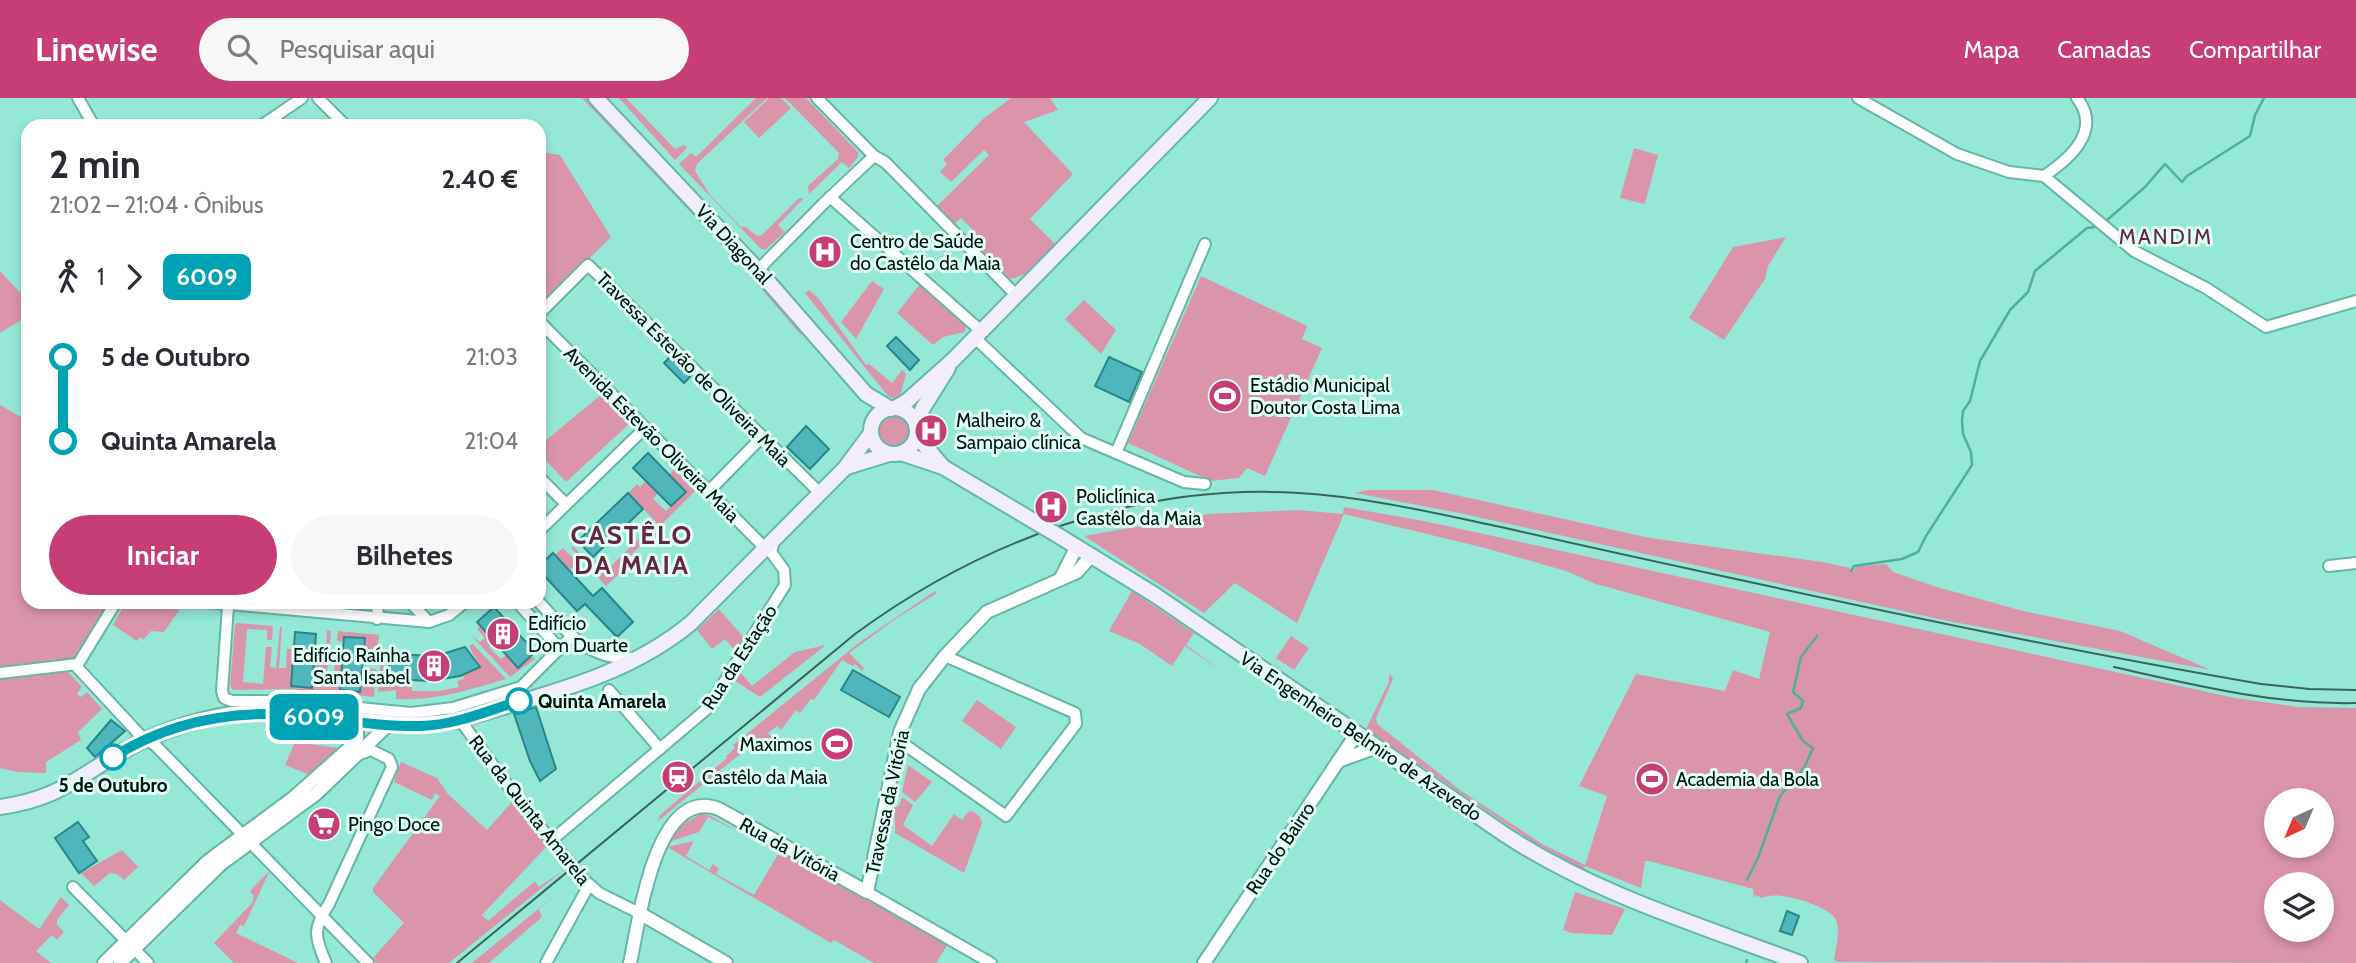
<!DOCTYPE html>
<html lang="pt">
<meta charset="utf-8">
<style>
:root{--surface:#fff;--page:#f7f7f7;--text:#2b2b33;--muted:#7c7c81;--accent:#c73d76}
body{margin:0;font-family:Cabin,sans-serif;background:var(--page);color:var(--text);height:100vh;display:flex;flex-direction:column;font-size:26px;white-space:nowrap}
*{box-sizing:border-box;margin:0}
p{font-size:23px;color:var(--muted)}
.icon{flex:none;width:38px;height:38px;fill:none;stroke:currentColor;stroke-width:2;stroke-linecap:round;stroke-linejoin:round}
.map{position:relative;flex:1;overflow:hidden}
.sheet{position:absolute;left:21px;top:21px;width:525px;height:490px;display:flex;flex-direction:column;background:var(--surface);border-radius:21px;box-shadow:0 4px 10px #0003}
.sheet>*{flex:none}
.badge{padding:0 14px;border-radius:10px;font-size:24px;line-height:46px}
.needle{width:46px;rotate:224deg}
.buttons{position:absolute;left:2264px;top:690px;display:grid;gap:14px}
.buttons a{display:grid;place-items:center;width:70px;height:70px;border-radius:50%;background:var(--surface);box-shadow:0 4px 10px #0003;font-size:35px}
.map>.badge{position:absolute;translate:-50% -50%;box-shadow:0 0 0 4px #fff}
.legs{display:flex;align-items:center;gap:10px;height:77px;padding:0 28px;font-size:23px}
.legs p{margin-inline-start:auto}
.overview{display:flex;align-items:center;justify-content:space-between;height:119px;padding:0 28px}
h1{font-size:38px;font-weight:700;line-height:52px}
.action{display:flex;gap:14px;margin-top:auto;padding:14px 28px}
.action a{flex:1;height:80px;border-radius:42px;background:var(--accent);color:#fff;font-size:28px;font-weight:700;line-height:80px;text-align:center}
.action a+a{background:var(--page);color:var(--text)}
ul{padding:0 28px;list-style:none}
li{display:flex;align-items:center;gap:24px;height:84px;font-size:26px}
li i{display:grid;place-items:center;width:10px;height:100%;margin:0 9px;background:currentColor}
li i::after{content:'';width:18px;height:18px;margin:-9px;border:5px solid;border-radius:50%;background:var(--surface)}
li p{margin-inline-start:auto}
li:first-child i{background:linear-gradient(#0000 50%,currentColor 0)}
li:last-child i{background:linear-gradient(currentColor 50%,#0000 0)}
header{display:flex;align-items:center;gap:42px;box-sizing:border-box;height:98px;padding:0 35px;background:var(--accent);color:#fff}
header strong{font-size:33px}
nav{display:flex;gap:38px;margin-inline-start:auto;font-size:24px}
.search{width:490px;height:63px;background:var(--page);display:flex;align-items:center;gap:18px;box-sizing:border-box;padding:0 24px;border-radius:38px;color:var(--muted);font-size:26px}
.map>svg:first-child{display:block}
.green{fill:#db95ab;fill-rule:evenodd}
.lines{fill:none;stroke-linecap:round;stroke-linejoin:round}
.stream{stroke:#4faf9d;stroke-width:2.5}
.building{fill:#4fb7bb;stroke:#28868a;stroke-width:2}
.minor-casing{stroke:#65b7a7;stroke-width:14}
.tertiary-casing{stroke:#65b7a7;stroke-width:16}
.secondary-casing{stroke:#65b7a7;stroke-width:18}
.minor{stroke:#fff;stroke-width:10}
.tertiary{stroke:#fff;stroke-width:12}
.secondary{stroke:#f1edfa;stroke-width:14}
.tram{stroke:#39645a;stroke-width:2}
.secondary-bridge-casing{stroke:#65b7a7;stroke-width:18;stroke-linecap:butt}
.secondary-bridge{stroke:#f1edfa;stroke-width:14}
.line-1-casing{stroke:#fff;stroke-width:16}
.line-1{stroke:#00a3b4;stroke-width:10}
.stop-1-dot{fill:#fff;stroke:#00a3b4;stroke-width:3.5}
.labels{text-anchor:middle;stroke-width:6;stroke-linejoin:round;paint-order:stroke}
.poi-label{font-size:19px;fill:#00120e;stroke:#dffef6;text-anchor:start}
.street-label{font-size:19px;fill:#00120e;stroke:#dffef6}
.stop-label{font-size:19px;font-weight:bold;fill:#00120e;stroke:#dffef6;text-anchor:start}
.neighbourhood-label{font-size:21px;letter-spacing:2px;fill:#68253f;stroke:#dffef6}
.district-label{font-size:26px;font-weight:bold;letter-spacing:2px;fill:#68253f;stroke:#dffef6}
</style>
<header>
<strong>Linewise</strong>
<div class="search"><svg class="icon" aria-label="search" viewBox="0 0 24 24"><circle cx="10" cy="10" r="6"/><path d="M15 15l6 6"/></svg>Pesquisar aqui</div>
<nav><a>Mapa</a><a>Camadas</a><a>Compartilhar</a></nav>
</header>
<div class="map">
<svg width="2356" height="865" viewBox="0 0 2356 865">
<rect width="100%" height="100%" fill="#95e8d6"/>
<g class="green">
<polygon points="582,0 587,0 804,233 801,237 739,165"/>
<polygon points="619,0 626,0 675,51 684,47 687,50 675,62"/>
<polygon points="756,0 767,0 697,66 695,73 710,97 741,129 746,129 757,138 762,137 799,100 804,100 778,127 785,134 765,152 761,151 679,66 691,55 696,59"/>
<polygon points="769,0 781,0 791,10 759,40 744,24"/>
<polygon points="785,0 806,0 858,54 858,59 849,70 842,64 809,96 808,88 838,61 839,55"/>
<polygon points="1011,0 1050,0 1058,12 1024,24 1073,76 1030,121 1055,146 1025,176 1012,181 1005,178 967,141 974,133 961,120 953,127 936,109 989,57 984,52 951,84 940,74 947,66 943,62 983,21"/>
<polygon points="1634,50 1658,57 1645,106 1620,100"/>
<polygon points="547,55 560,57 611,139 539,210 539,61"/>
<polygon points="1786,139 1768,168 1765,181 1724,242 1689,220 1733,149"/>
<polygon points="0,173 28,203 28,218 0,235"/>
<polygon points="1201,178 1307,228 1302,241 1322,250 1265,378 1247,370 1239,380 1209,383 1205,386 1200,378 1128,345"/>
<polygon points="872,183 884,191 856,241 841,224"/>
<polygon points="920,186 966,227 965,234 943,239 933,247 897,215"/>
<polygon points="809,192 818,200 866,267 869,266 892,285 902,272 906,276 900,299 893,300 888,298 805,195"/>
<polygon points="1084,202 1116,232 1101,256 1065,221"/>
<polygon points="602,296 628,324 628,327 566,384 539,355 539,348"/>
<polygon points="0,307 28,323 28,504 113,504 79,559 59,564 0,570"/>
<circle cx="894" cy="333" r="17"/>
<polygon points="674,372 695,393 626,462 628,468 606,488 582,462 570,472 555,457 563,450 575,462 579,459 571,450 573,448 591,466 596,462 607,472 656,424 628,395 637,386 640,389 646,383 658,395 653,401 666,413 686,394 669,377"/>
<polygon points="1368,392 1433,392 1650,440 1822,464 1850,470 1850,473 1852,474 1857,468 1886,466 1893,474 1937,489 2023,513 2120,533 2211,572 1948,523 1464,416 1355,395"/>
<path d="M 1344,409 L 1424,423 L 2235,600 L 2298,609 L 2356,610 L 2356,865 L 1837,864 L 1834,862 C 1836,850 1841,829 1835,820 C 1826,807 1775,791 1762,800 L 1755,797 L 1754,800 L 1753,791 L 1649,763 L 1645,763 L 1641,790 L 1585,768 L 1583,772 L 1527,740 L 1366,631 L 1388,586 L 1390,575 L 1393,581 L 1376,620 L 1377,626 L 1460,692 L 1544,747 L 1585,767 L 1607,698 L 1579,688 L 1636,576 L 1725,593 L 1733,572 L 1759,581 L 1770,534 L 1596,486 L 1566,473 L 1485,450 L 1344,416 L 1297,525 L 1235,485 L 1204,515 L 1084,438 L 1208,416 L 1299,412 L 1343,416 ZM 2277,702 L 2322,702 L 2322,747 L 2277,747 ZM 2277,786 L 2322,786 L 2322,831 L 2277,831 Z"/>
<polygon points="935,493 937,495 897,520 849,555 864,570 862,573 855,566 853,568 842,562 814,602 811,601 800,615 796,612 781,632 777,628 768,635 773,641 768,648 772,653 755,644 658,723 660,717 727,660 726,658 735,650 733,647 860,544"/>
<polygon points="1132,493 1194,535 1186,547 1223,574 1185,548 1172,568 1140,546 1109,533"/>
<polygon points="126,504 185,504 164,534 151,533 143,542 140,539 137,543 113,527"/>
<polygon points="719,511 745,541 737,555 725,541 712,551 697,532"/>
<polygon points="237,525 273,528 272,542 267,542 267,532 247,531 243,584 263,586 266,549 272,549 270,569 276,570 280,529 282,529 279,570 286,570 287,551 294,551 291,588 312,590 314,566 325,566 327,532 331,533 327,574 334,575 336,555 343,556 340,592 360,594 362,570 376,571 374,599 291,591 233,592 230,588 235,527"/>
<polygon points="480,528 494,544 489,549 501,561 506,557 518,569 531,558 535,561 510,579 471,537 480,544 485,540 477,531"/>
<polygon points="338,533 379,537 376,566 363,565 364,540 345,539 344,544 337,543"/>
<polygon points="1291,538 1309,550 1294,572 1276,560"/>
<path d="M 473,546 L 506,581 C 469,592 435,603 396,601 L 396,592 L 378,594 L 381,558 L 384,558 L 383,582 L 406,582 L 406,586 L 412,587 L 412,593 L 439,593 L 459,589 L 457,583 L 464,581 L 463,577 L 480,569 L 469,548 Z"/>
<polygon points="826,547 760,599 735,583 740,574 752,588 795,554"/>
<polygon points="67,573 82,589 77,596 81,599 87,594 102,611 78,634 81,642 46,664 46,675 18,674 0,670 0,578"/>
<polygon points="977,602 1016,629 1001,651 962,623"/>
<polygon points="295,644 339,650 310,677 285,667"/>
<polygon points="401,664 437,680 448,696 487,732 512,704 547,748 482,817 488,823 535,783 539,789 565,771 449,865 376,865 372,861 404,825 373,794 373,790 440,698 435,695 432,702 394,684"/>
<polygon points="908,667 932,684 915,704 902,694"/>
<polygon points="902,699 913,707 903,727 932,748 954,716 962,722 968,714 972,713 980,719 982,725 964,775 895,735 895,722 891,711 899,708"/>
<polygon points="701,716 709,717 739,734 708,719 699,734 669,744 683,726"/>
<polygon points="694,743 686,758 709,772 713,766 719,770 716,776 754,797 778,756 781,758 784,752 948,846 936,865 874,865 834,842 831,845 667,749"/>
<polygon points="122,752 138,769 124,782 117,776 110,775 94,788 81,775"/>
<polygon points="270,772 244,828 240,827 236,835 298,865 234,865 214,845 252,805 254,798 250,793"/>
<polygon points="574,782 539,811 542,819 489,865 472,865"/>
<polygon points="1575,794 1625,811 1612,837 1572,835 1563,832"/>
<polygon points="61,799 69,807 57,822 57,827 64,834 57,842 52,837 36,853 51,865 0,865 0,802 39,831"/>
</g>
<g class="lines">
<g class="stream">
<polyline points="2106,123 2145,89 2165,66 2182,84 2187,78 2250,38 2255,17 2264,0"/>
<polyline points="1851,473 1854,468 1902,461 1918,454 1926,438 1972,367 1971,354 1963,336 1962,323 1963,313 1970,303 1980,263 2010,212 2028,194 2035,173 2087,130 2095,129"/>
<polyline points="1747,782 1758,760 1780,698 1804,670 1813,650 1803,643 1787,616 1801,610 1803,603 1793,594 1801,559 1817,538"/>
<polyline points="1746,865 1747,862"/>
</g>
</g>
<g class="building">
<polygon points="896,239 919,262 910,272 887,248"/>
<polygon points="670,259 690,279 684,285 664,265"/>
<polygon points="1109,259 1142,274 1129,304 1095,288"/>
<polygon points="806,328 829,351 810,371 787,349"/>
<polygon points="648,355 686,394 671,408 633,370"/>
<polygon points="628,395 643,411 593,459 578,443"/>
<polygon points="553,455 593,498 602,490 633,524 617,539 585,506 577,513 539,472 539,468"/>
<polygon points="494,509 535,554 518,570 477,524"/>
<polygon points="295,534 316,536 312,590 291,588"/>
<polygon points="344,539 365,540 360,594 340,592"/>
<polygon points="465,549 480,569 460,578 430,583 388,581 390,556 436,558"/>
<polygon points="853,572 900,599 889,619 841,592"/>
<polygon points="536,609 556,671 540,683 530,663 514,616"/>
<polygon points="111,622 125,633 95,659 87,650"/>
<polygon points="78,724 89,739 83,743 97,763 79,775 55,740"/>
<polygon points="1787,813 1799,818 1792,837 1780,833"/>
</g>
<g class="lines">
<defs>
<g id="minor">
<polyline points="78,0 94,28"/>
<polyline points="318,0 346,28"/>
<polyline points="817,0 874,58 885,64 1015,196"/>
<polyline points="1858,0 1957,56 2009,74 2044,78 2134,153 2206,190 2266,229 2356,203"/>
<polyline points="261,28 302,0"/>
<path d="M 2044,78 C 2071,60 2102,32 2077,0"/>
<polyline points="830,99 980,232"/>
<polyline points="758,172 823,106 874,58"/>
<polyline points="539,216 588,167 820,395"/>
<polyline points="539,223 765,450"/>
<polyline points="974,239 1081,340 1184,384 1205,386"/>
<polyline points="1116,355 1205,146"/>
<polyline points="539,379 566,406"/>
<polyline points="709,393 762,339"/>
<polyline points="539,433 645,330"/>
<polyline points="2329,468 2356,465"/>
<polyline points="206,504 429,524 449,517 465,504"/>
<polyline points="410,504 429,524"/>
<polyline points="517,504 560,551"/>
<path d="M 539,504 C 567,534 589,563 634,560"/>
<polyline points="228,508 222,593 224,600 232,603 287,603 411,615 453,610 521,589 571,539"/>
<polyline points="377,521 378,504"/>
<polyline points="75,567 140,637 156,648 368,865"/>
<polyline points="0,575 78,566 116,504"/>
<polyline points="609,592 660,651"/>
<polyline points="460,622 523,708 581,779 599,795 641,816"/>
<polyline points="898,642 1006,718 1076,626 1075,615 945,558"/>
<polyline points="552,742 708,610 785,487 784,472 771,454 774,443"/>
<polyline points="73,789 148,865"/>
<polyline points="867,794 991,865"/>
<path d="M 326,865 C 314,838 313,830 329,806 L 392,669 L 389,661 L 371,652 L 360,656"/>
<polyline points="546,865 589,787"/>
</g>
<g id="tertiary">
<polyline points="1061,480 1077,448"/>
<polyline points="1338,663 1377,649"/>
<polyline points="641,816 726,865"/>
<polyline points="104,865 208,763 293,700 354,646 357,641 357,624"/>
<polyline points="120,865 221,766 316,696 389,626"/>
<path d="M 630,865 C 639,825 655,686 719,711 L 867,794 L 900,634 L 919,591 L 945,558 L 987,514 L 1077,474 L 1092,457"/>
<polyline points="1204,865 1357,635"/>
</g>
<g id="secondary">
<polyline points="596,0 758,172 866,296 891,311"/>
<polyline points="895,310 907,303 953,262 1210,0"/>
<circle cx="894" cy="333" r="23"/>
<polyline points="916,327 923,310 948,270"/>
<polyline points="917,338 943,369 1042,428"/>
<polyline points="901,355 943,369"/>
<polyline points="847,369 889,356"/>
<path d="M 1059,438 L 1155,497 L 1504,736 C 1595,796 1699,827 1800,865"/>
<path d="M 0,709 C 57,701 73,682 120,655 C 149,638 182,626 215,619 C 295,602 378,636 460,622 C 540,597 625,580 691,525 L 845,370 L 871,335"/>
</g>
</defs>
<use href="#minor" class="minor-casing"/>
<use href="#tertiary" class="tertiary-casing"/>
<use href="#secondary" class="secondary-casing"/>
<use href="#minor" class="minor"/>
<use href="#tertiary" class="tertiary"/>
<use href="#secondary" class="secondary"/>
<g class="tram">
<path d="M 2114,569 C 2194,587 2274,607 2356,605"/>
<path d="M 457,865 L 855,536 C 983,442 1138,385 1299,395 C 1367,399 1434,415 1501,429 C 1574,446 1648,462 1722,478 C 1901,517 2080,555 2261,586 L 2309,591 L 2356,592"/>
</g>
<defs>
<polyline id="secondary-bridge" points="1042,428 1059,438"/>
</defs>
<use href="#secondary-bridge" class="secondary-bridge-casing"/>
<use href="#secondary-bridge" class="secondary-bridge"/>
</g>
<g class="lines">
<defs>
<path id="line-1" d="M 113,659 C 172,622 239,611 308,618 C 345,622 383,629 421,628 C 455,627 487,613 519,603"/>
</defs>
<use href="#line-1" class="line-1-casing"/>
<use href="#line-1" class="line-1"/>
</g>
<defs>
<symbol id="hospital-disc" viewBox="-11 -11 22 22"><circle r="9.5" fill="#c73d76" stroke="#dffef6"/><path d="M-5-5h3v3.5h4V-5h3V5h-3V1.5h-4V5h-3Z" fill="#fff"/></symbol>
<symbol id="stadium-disc" viewBox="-11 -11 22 22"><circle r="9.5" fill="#c73d76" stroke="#dffef6"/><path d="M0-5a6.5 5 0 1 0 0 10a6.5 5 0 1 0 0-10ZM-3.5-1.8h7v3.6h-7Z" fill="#fff"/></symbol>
<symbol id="building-disc" viewBox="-11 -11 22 22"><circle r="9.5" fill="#c73d76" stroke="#dffef6"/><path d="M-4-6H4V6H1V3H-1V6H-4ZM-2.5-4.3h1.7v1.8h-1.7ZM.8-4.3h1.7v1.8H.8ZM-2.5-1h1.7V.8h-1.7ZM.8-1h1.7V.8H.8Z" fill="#fff"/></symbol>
<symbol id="station-disc" viewBox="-11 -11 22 22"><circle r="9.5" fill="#c73d76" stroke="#dffef6"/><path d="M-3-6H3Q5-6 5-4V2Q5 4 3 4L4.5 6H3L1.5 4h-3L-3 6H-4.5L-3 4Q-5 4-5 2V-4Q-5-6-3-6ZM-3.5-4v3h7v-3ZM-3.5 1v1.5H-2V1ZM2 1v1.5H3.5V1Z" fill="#fff"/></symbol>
<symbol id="supermarket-disc" viewBox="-11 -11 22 22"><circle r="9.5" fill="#c73d76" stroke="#dffef6"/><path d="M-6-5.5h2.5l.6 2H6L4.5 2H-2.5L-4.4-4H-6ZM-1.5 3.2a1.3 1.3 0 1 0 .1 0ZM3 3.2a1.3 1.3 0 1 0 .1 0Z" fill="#fff"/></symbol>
</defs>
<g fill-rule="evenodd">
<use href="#hospital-disc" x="806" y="135" width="38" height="38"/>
<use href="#stadium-disc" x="1206" y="279" width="38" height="38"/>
<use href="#hospital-disc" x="912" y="314" width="38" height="38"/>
<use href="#hospital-disc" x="1032" y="390" width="38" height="38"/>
<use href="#building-disc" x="484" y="517" width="38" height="38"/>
<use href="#building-disc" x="415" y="549" width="38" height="38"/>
<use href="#stadium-disc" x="818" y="627" width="38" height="38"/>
<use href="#station-disc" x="659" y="660" width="38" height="38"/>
<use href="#stadium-disc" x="1633" y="662" width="38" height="38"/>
<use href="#supermarket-disc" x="305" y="707" width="38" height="38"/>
</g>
<g class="stop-1-dot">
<circle cx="519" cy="603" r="12"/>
<circle cx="113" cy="659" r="12"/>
</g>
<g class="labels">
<g class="poi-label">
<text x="850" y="150">Centro de Saúde<tspan x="850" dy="22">do Castêlo da Maia</tspan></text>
<text x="1250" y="294">Estádio Municipal<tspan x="1250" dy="22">Doutor Costa Lima</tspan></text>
<text x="956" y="329">Malheiro &amp;<tspan x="956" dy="22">Sampaio clínica</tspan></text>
<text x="1076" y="405">Policlínica<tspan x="1076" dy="22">Castêlo da Maia</tspan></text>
<text x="528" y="532">Edifício<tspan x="528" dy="22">Dom Duarte</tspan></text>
<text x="410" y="564" text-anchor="end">Edifício Raínha<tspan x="410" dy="22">Santa Isabel</tspan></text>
<text x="812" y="653" text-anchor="end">Maximos</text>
<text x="702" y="686">Castêlo da Maia</text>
<text x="1676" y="688">Academia da Bola</text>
<text x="348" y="733">Pingo Doce</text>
</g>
<g class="street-label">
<text transform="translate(734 146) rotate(47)" y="7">Via Diagonal</text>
<text transform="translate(694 271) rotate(45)" y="7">Travessa Estevão de Oliveira Maia</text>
<text transform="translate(652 336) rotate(45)" y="7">Avenida Estevão Oliveira Maia</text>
<text transform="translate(739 559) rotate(-57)" y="7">Rua da Estação</text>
<text transform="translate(1361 638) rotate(34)" y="7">Via Engenheiro Belmiro de Azevedo</text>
<text transform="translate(887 704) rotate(-78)" y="7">Travessa da Vitória</text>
<text transform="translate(530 712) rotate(52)" y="7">Rua da Quinta Amarela</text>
<text transform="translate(1280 750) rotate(-56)" y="7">Rua do Bairro</text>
<text transform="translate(790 751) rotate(29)" y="7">Rua da Vitória</text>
</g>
<g class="stop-label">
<text x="538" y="610">Quinta Amarela</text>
<text x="113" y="694" text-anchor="middle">5 de Outubro</text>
</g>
<g class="neighbourhood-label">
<text x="2166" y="146">MANDIM</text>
</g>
<g class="district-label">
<text x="632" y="446">CASTÊLO<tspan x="632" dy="30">DA MAIA</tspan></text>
</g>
</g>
</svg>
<div class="buttons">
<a><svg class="needle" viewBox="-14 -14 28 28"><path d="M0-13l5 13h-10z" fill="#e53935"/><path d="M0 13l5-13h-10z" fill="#7c7c81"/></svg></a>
<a><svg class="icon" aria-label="layers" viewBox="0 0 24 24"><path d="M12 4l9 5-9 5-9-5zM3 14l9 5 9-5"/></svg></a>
</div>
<b class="badge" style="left:314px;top:619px;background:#00a3b4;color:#fff">6009</b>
<section class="sheet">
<div class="overview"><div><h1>2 min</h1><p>21:02 – 21:04 · Ônibus</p></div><b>2.40 €</b></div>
<div class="legs"><svg class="icon" aria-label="walk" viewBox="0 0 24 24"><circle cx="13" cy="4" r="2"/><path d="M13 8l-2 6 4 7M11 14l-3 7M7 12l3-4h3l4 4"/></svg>1<svg class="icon" aria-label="forward" viewBox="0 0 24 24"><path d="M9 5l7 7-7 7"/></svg><b class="badge" style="background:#00a3b4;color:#fff">6009</b></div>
<ul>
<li><i style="color:#00a3b4"></i><b>5 de Outubro</b><p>21:03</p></li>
<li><i style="color:#00a3b4"></i><b>Quinta Amarela</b><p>21:04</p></li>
</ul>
<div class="action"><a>Iniciar</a><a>Bilhetes</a></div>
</section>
</div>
